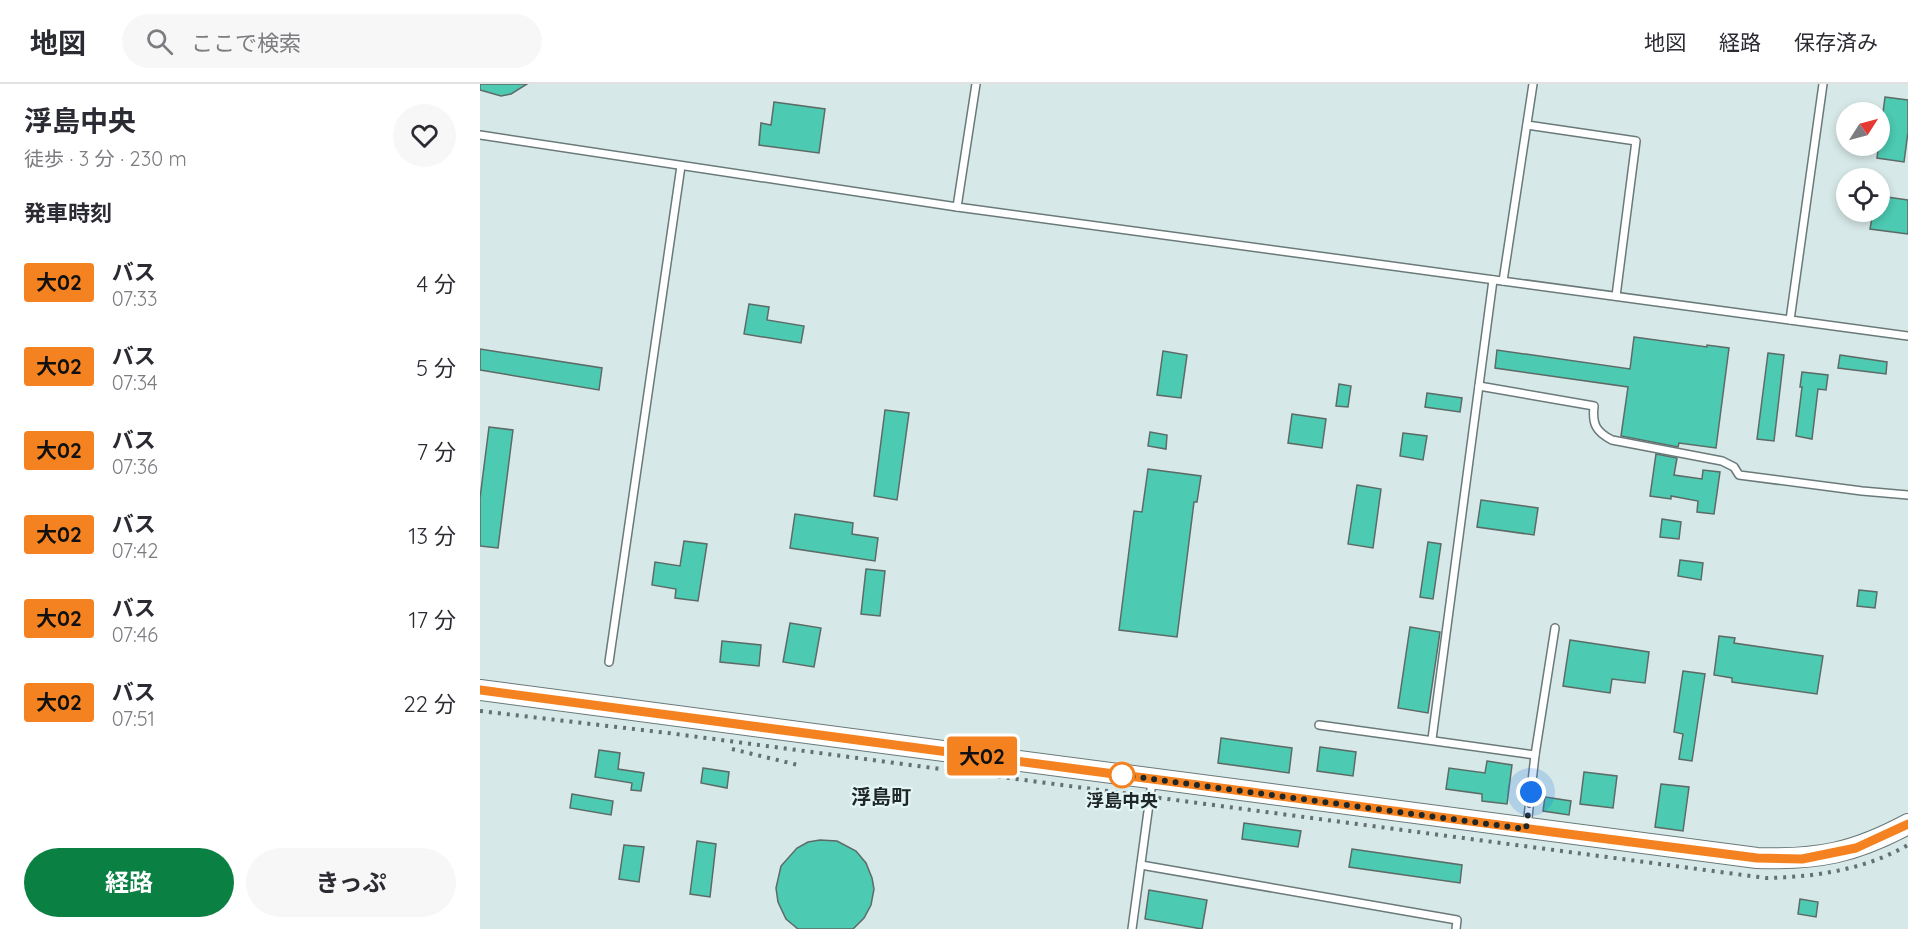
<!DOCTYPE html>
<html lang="ja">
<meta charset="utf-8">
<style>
:root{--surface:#fff;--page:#f7f7f7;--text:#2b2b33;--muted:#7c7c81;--line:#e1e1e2;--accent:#0b8043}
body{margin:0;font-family:Quicksand,"Noto Sans JP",sans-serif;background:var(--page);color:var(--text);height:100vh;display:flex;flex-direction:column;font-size:22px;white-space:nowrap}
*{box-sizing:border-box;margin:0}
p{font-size:20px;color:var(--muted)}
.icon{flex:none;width:33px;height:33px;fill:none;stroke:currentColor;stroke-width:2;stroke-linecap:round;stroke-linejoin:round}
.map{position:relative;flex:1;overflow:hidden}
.side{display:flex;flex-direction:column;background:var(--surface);width:480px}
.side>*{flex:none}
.badge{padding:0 12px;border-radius:4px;font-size:21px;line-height:39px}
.needle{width:39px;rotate:54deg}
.buttons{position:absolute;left:1356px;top:18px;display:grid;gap:12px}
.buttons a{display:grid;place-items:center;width:54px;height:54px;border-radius:50%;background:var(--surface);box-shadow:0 3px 9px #0003;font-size:30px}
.you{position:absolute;width:30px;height:30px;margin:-15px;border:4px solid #fff;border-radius:50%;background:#1a73e8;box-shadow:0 0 0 9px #1a73e833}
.map>.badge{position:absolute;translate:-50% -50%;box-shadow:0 0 0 3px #fff}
h2{padding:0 24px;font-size:22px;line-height:54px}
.round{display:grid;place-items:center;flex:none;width:63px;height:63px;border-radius:32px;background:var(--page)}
.summary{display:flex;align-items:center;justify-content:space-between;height:102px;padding:0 24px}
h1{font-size:28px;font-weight:700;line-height:45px}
.button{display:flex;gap:12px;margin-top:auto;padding:12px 24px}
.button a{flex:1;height:69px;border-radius:36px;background:var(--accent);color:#fff;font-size:24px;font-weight:700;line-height:69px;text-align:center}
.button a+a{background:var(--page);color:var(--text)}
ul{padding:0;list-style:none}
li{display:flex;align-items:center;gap:18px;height:84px;padding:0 24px}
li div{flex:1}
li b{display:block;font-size:22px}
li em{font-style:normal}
li .badge{min-width:66px;font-weight:700;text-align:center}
header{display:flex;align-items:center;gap:36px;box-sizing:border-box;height:84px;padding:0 30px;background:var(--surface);border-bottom:2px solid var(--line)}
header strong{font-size:28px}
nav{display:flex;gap:33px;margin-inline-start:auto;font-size:21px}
.search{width:420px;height:54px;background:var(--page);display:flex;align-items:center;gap:15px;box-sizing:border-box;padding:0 21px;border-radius:33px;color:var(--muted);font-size:22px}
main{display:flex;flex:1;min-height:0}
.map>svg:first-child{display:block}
.building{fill:#4ccab2;stroke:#5d6b67;stroke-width:1.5}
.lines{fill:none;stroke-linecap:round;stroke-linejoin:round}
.lane-casing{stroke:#6a7979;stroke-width:10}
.secondary-casing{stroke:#6a7979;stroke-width:22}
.lane{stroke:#fff;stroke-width:7}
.secondary{stroke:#fff;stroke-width:20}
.rail{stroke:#657070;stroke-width:4;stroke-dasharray:3 6;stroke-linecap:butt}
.line-casing{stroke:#fff;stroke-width:14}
.line{stroke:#f58220;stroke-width:9}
.walk{stroke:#202727;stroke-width:6;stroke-dasharray:0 10.8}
.stop-dot{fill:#fff;stroke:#f58220;stroke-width:3}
.labels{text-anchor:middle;stroke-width:4.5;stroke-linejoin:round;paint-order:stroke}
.stop-label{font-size:18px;font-weight:bold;fill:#202727;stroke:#e3f5f5}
.neighbourhood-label{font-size:20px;font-weight:bold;fill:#202727;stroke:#e3f5f5}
</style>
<header>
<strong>地図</strong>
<div class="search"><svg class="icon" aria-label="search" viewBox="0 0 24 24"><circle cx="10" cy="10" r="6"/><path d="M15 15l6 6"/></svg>ここで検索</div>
<nav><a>地図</a><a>経路</a><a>保存済み</a></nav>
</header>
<main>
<section class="side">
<div class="summary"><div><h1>浮島中央</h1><p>徒歩 · 3 分 · 230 m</p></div><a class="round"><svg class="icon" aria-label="heart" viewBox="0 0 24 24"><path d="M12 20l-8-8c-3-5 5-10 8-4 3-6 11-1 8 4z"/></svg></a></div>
<h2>発車時刻</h2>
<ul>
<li><span class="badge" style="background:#f58220;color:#111">大02</span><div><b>バス</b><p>07:33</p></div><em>4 分</em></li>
<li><span class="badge" style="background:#f58220;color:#111">大02</span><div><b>バス</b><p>07:34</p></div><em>5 分</em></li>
<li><span class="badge" style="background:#f58220;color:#111">大02</span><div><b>バス</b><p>07:36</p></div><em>7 分</em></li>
<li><span class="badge" style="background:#f58220;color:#111">大02</span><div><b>バス</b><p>07:42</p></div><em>13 分</em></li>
<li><span class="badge" style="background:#f58220;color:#111">大02</span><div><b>バス</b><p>07:46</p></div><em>17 分</em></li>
<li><span class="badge" style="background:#f58220;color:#111">大02</span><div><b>バス</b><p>07:51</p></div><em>22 分</em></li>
</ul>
<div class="button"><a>経路</a><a>きっぷ</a></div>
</section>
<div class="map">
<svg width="1428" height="845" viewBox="0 0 1428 845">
<rect width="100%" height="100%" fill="#d6e8e7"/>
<g class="building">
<polygon points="0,0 47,0 31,10 21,12 0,6"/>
<polygon points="1405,13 1428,16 1428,48 1424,78 1397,74"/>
<polygon points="294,18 345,25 339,69 279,61 281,39 291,41"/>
<polygon points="1400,112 1428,116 1428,150 1390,145 1393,128 1400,128"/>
<polygon points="269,220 289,223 287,236 324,242 321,259 264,250"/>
<polygon points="1154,253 1227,263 1227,261 1249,264 1236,364 1199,359 1198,363 1141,352 1148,303 1015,284 1017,266 1150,285"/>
<polygon points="0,265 122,284 119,306 0,286"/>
<polygon points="683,267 707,271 701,314 677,311"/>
<polygon points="1288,269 1304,271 1294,357 1277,355"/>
<polygon points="1360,271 1407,278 1406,290 1358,284"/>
<polygon points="1322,288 1348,291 1346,306 1338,305 1332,355 1316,352 1322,303 1320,303"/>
<polygon points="859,300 871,302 868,323 856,322"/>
<polygon points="947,309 982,314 980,328 945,323"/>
<polygon points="405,326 429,329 417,416 394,412"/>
<polygon points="812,330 846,335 842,364 808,359"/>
<polygon points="9,343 33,346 18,464 0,462 0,414"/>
<polygon points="670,348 687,351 686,365 668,362"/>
<polygon points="923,349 947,352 943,376 920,372"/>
<polygon points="1176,370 1197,374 1194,391 1222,395 1223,386 1240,388 1234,430 1217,428 1218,417 1191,412 1191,415 1170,412"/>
<polygon points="668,385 721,392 717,418 714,418 697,553 639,546 654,427 662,428"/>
<polygon points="877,401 901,405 893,464 868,460"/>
<polygon points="1001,416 1058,424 1054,451 997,443"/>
<polygon points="315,430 373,439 372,450 398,454 395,477 310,464"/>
<polygon points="1182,435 1201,438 1199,455 1180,453"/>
<polygon points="204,457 227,460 218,517 195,514 196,505 172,501 175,478 200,482"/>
<polygon points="948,458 961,460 953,515 940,513"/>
<polygon points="1200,476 1223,479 1221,496 1198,492"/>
<polygon points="386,485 405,487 400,532 381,530"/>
<polygon points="1379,506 1397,508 1395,524 1377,522"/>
<polygon points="310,539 341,544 334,583 303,578"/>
<polygon points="930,543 960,548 948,629 918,624"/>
<polygon points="1239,552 1255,554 1254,559 1343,572 1337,610 1252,598 1252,594 1234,591"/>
<polygon points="1090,556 1169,568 1165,599 1132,595 1130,609 1083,602"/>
<polygon points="242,557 281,561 279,582 240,578"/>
<polygon points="1203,587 1225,590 1212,677 1199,675 1203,650 1194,648"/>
<polygon points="741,654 812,664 809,689 738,679"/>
<polygon points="840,663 876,668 873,692 837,687"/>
<polygon points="119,666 140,669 138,685 164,689 161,707 151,706 152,699 115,693"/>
<polygon points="1007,677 1032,681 1027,720 1002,717 1002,710 966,705 969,684 1005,689"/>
<polygon points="223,684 249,688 247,704 221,699"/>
<polygon points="1104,688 1137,692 1133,724 1100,720"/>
<polygon points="1181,700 1209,703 1203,747 1175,743"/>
<polygon points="92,710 133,717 131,731 90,724"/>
<polygon points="1065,713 1091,717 1089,731 1063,727"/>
<polygon points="764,739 821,747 818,763 762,755"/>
<polygon points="340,756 357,757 376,767 386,779 392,794 394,805 391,821 384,834 373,845 318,845 306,835 298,818 296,804 301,782 317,764 328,758"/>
<polygon points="217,757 236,760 230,813 210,810"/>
<polygon points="144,761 164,763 159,798 139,795"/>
<polygon points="872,765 982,781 980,799 869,783"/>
<polygon points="669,806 727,816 722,845 665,835"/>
<polygon points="1320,815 1338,818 1336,833 1318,830"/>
</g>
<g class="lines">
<defs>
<g id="lane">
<polyline points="1047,41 1156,57 1136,212"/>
<polyline points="0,51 477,123 1428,252"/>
<polyline points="477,123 496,0"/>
<polyline points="1023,197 1053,0"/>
<polyline points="1310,236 1343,0"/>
<path d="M 999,302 L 1114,322 C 1112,340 1116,348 1132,356 L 1242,377 L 1254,383 L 1259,391 L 1382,407 L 1428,411"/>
<polyline points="129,578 201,82"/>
<polyline points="839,641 1055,671"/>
<polyline points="952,655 1013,196"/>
<polyline points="1047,742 1055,671 1075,544"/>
<polyline points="661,781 977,836 976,845"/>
<polyline points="652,845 672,698"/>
</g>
<path id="secondary" d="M 0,606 L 1277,774 C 1338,776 1374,769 1428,740"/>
</defs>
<use href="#lane" class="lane-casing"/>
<use href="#secondary" class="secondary-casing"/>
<use href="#lane" class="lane"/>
<use href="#secondary" class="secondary"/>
<g class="rail">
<path d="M 0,627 L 188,649 L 1286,794 C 1335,793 1384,786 1428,761"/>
<polyline points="252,665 318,681"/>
</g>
</g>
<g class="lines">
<defs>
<polyline id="line" points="0,606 1080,749 1277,774 1322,775 1376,764 1428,740"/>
</defs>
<use href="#line" class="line-casing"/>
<use href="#line" class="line"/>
<polyline class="walk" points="642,691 1046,745 1051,708"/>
</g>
<circle class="stop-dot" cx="642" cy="691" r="12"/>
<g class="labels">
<g class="stop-label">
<text x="642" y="723">浮島中央</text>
</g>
<g class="neighbourhood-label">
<text x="401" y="720">浮島町</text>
</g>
</g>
</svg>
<div class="buttons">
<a><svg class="needle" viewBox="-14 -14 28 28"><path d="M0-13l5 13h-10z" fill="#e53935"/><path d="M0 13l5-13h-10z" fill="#7c7c81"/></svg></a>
<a><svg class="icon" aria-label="locate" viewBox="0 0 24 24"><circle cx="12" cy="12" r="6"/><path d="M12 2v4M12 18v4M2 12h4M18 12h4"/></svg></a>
</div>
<div class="you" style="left:1051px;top:708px"></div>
<b class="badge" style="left:502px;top:672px;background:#f58220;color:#111">大02</b>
</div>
</main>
